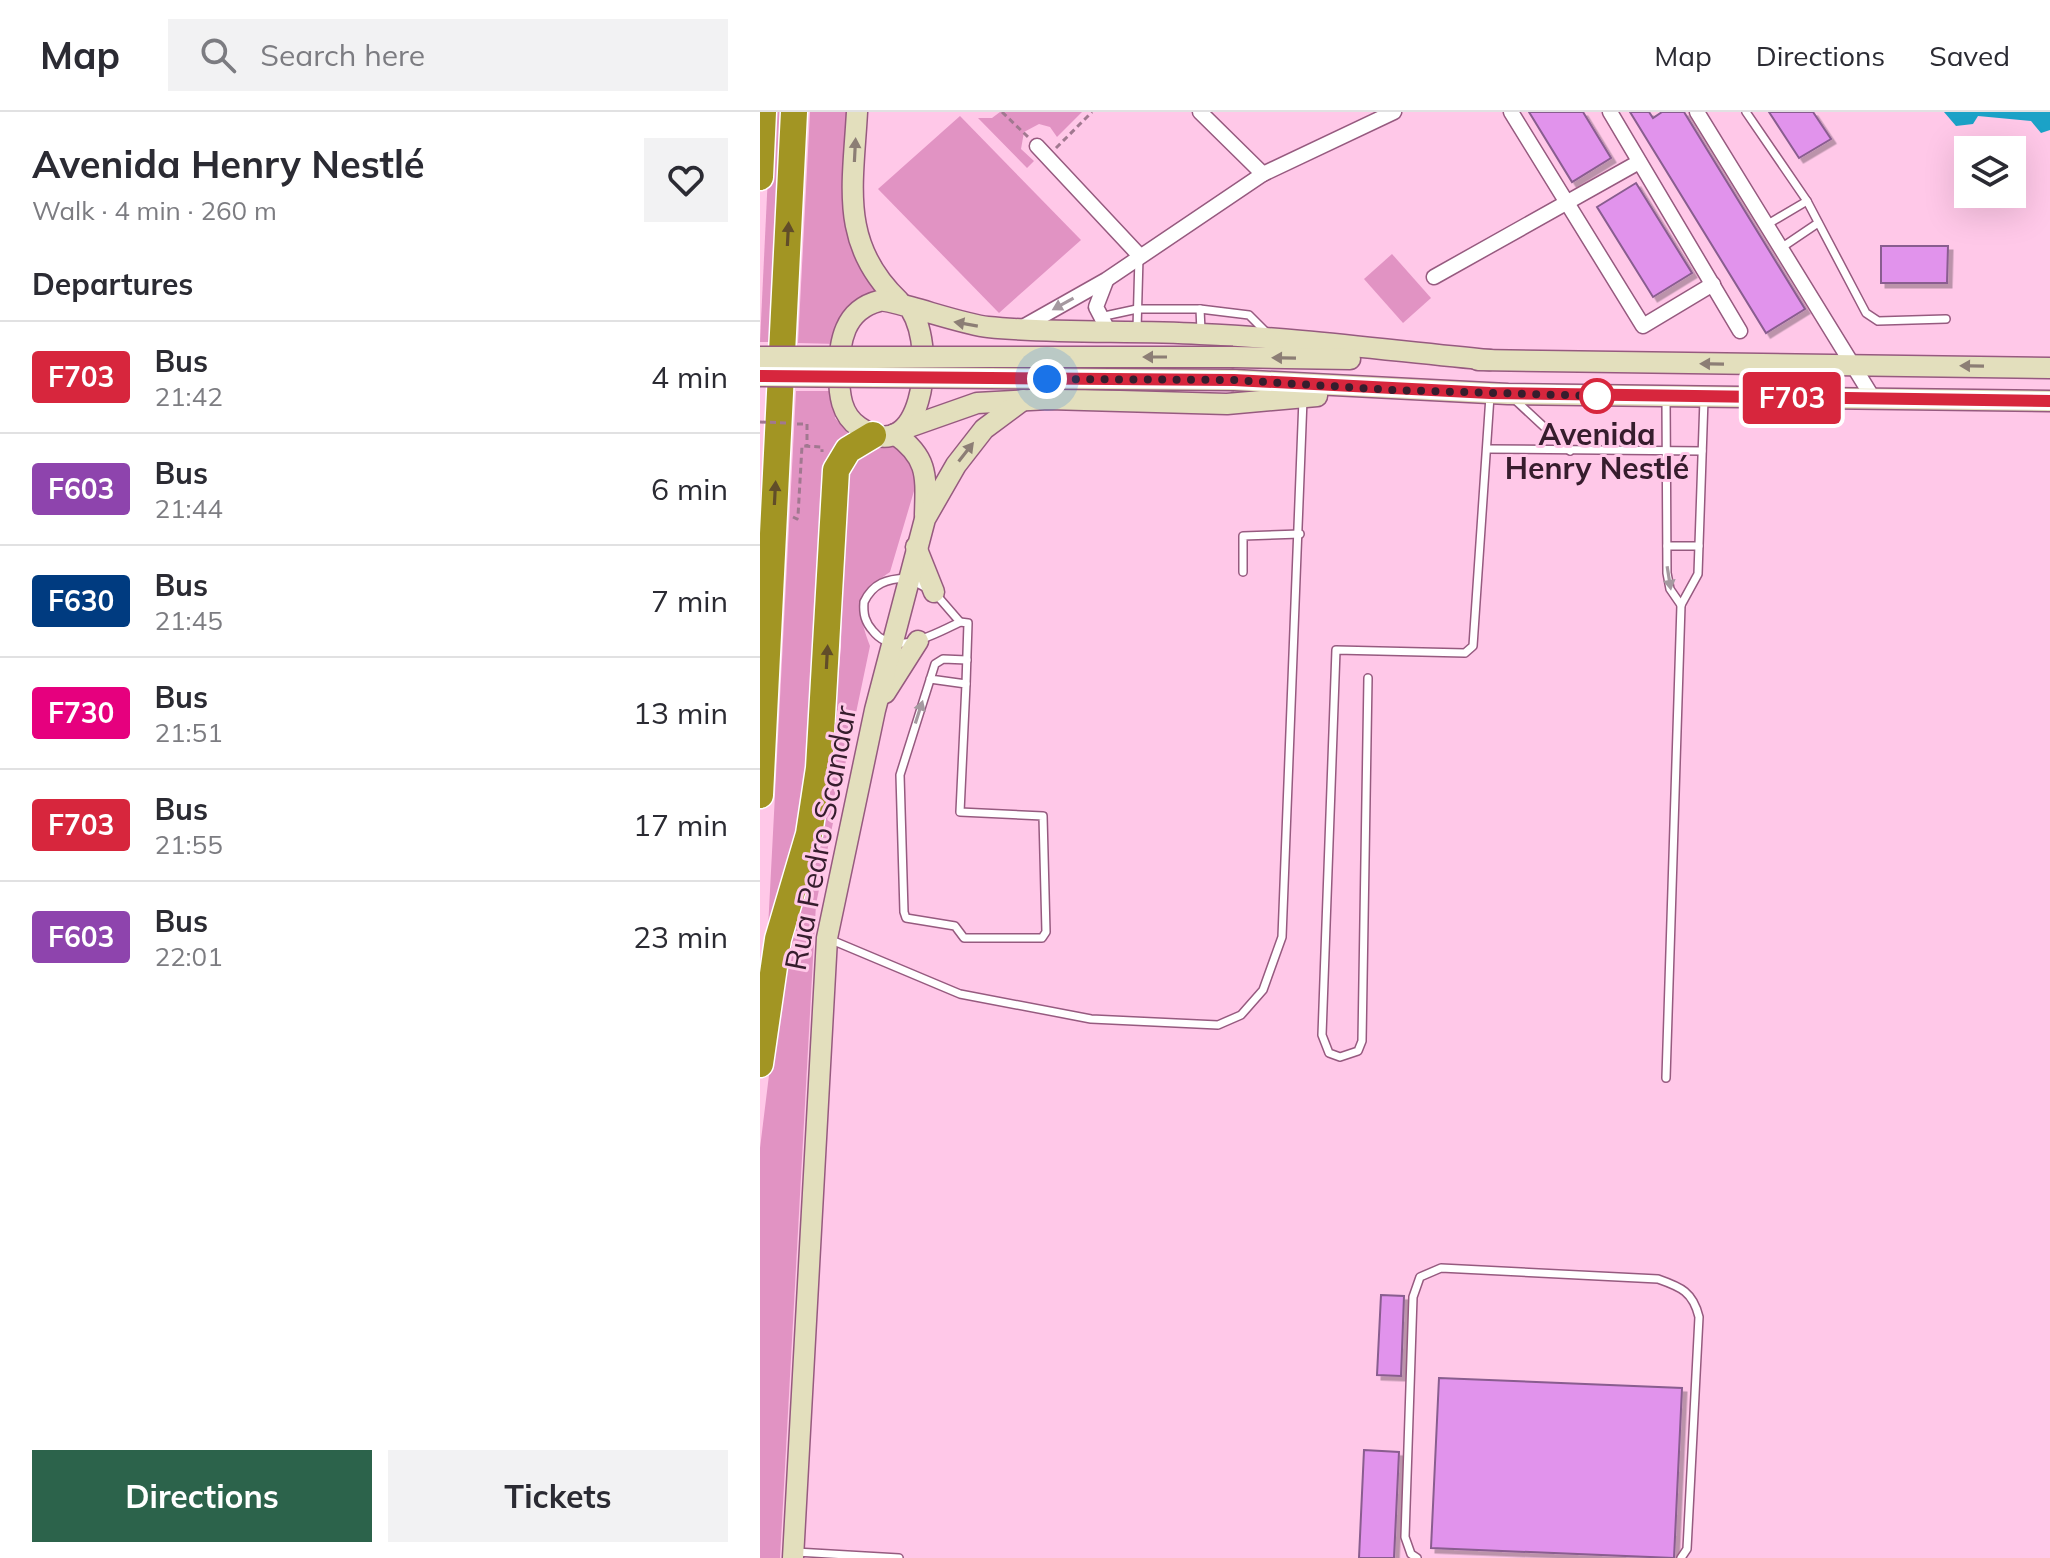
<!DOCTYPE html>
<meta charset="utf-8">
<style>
:root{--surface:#fff;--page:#f2f2f3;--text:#2b2b33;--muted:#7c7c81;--line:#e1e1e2;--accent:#2c634b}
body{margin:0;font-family:Mulish,sans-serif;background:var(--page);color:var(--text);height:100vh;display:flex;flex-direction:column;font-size:30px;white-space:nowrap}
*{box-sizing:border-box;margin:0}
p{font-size:26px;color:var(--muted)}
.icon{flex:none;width:44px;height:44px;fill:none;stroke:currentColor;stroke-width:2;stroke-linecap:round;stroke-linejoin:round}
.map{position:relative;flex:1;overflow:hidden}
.details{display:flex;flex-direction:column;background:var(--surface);width:760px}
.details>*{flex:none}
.badge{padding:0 16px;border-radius:6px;font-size:28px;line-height:52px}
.tools{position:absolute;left:1194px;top:24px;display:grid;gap:16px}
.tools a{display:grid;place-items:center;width:72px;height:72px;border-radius:0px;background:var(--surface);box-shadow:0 8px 32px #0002;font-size:40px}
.you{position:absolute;width:40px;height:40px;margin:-20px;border:6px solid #fff;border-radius:50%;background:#1a73e8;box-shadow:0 0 0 12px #1a73e833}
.map>.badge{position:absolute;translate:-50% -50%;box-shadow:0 0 0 4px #fff}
h2{padding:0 32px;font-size:30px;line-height:72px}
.round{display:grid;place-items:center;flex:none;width:84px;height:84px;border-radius:0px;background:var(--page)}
.overview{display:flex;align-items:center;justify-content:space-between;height:136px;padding:0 32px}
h1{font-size:38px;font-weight:700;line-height:60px}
.cta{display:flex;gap:16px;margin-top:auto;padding:16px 32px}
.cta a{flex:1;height:92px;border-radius:0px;background:var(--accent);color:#fff;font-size:32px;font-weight:700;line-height:92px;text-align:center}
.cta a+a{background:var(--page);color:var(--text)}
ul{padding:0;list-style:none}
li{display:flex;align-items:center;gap:24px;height:112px;padding:0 32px;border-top:2px solid var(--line)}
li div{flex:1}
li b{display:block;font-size:30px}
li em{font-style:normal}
li .badge{min-width:88px;font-weight:700;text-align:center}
header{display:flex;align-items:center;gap:48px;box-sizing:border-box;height:112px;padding:0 40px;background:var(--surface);border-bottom:2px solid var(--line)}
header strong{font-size:38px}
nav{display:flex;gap:44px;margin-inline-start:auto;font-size:28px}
.search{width:560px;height:72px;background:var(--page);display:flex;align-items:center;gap:20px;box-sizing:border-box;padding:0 28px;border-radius:0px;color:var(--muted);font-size:30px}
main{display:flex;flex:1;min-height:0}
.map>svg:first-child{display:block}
.green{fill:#e193c3}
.water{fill:#1ba2c7}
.building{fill:#e193ec;stroke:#895d8f;stroke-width:2;filter:url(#shadow)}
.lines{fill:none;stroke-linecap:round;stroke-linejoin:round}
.lane-casing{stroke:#965a7f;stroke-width:10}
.street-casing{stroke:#965a7f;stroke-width:17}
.secondary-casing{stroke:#965a7f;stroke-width:23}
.highway-casing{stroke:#fff;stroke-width:29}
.path{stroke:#a17890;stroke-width:3;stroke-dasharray:6 4;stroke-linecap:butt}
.lane{stroke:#fff;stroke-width:7}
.street{stroke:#fff;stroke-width:14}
.secondary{stroke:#e3dfbd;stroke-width:20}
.highway{stroke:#a29523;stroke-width:26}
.secondary-bridge-casing{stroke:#965a7f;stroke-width:23;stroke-linecap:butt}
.path-bridge{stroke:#a17890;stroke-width:3;stroke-dasharray:6 4;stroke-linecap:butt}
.secondary-bridge{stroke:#e3dfbd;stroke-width:20}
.oneway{fill:#8c7e75}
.oneway2{fill:#614d29}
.oneway3{fill:#a599a0}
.line-casing{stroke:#fff;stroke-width:18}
.line{stroke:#d7263d;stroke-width:12}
.walk{stroke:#361d2d;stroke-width:8;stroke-dasharray:0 14.4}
.stop-dot{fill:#fff;stroke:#d7263d;stroke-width:4}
.labels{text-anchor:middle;stroke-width:6;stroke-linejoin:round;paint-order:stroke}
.stop-label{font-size:30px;font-weight:bold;fill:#361d2d;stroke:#ffc8e8}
.street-label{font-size:30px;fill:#361d2d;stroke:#ffc8e8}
</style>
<header>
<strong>Map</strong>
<div class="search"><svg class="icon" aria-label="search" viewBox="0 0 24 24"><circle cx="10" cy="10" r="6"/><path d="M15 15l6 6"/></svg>Search here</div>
<nav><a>Map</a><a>Directions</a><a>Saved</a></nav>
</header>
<main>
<section class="details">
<div class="overview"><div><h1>Avenida Henry Nestlé</h1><p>Walk · 4 min · 260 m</p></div><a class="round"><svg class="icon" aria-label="heart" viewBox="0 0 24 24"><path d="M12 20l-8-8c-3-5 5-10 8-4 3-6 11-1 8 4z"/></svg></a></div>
<h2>Departures</h2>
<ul>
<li><span class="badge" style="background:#d7263d;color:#fff">F703</span><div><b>Bus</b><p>21:42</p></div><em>4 min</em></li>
<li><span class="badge" style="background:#8e44ad;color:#fff">F603</span><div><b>Bus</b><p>21:44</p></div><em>6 min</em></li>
<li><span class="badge" style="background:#003b80;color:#fff">F630</span><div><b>Bus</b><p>21:45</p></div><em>7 min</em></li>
<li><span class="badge" style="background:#e6007e;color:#fff">F730</span><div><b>Bus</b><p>21:51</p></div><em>13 min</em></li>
<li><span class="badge" style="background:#d7263d;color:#fff">F703</span><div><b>Bus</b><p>21:55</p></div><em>17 min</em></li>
<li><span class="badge" style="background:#8e44ad;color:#fff">F603</span><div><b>Bus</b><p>22:01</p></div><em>23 min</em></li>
</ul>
<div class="cta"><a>Directions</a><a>Tickets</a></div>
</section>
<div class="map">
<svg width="1290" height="1446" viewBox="0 0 1290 1446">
<defs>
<filter id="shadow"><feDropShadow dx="4.5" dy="4.5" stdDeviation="0" flood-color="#0004"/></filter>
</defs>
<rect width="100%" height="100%" fill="#ffc8e8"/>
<g class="green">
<polygon points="11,0 25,0 13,230 0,230"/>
<path d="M 50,0 L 90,0 L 85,98 L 121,179 C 90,185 86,206 76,232 L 38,231 Z"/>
<polygon points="240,0 322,0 297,25 290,15 279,12 264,20 261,37 274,49 267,56 218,6 232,6"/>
<polygon points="200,4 321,128 239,201 118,77"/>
<polygon points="632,142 671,186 643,211 604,167"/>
<polygon points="36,279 73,279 75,306 89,323 47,680 7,836"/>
<path d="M 131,329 L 142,333 L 155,361 L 154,379 L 130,460 C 96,482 96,497 110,534 L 56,792 L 20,1446 L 0,1446 L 0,1036 L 22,858 L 73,621 L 81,535 L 84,367 L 101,338 Z"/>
</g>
<polygon class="water" points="1184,0 1290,0 1290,18 1281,21 1271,9 1218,4 1213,12 1196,14"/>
<g class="building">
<polygon points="769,0 823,0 851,46 812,70"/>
<polygon points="870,0 889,0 893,6 902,0 924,0 1045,197 1006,221"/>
<polygon points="1009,0 1053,0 1071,27 1039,46"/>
<polygon points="876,71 932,161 893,185 837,95"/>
<polygon points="1121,134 1188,134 1187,171 1121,171"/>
<polygon points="621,1183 644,1184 641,1264 617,1263"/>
<polygon points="679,1266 922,1276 914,1446 671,1436"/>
<polygon points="604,1338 639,1340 634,1446 599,1446"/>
</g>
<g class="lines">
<defs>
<g id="lane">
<polyline points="986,0 1047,89 1106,201 1118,209 1186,207"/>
<polyline points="1008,112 1047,89"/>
<polyline points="1021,136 1058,111"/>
<polyline points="440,197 489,203 509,223"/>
<polyline points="340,205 377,197 440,197 441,219"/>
<polyline points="377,217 379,145"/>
<polyline points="753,286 810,339"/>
<polyline points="906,287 907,461 910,477 921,493"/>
<polyline points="728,337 942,339"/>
<polyline points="907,434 939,434"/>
<polyline points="483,460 483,424 540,422"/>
<path d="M 147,466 L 174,480 L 200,510 C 175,522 134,546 113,519 C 105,510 103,502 104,490 C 113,471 127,467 147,466 Z"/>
<polyline points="200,510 208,511 206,572"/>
<polyline points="608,566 602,929 598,939 580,945 569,941 562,923 576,538 705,541 713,534 730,284"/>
<polyline points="170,567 206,572 200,700 283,704 286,820 282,826 204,826 195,814 146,806 144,800 140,663 175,552 183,547 207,548"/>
<polyline points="69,827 200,882 331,907 458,913 481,903 503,878 522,825 543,287"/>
<polyline points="906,966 921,493 938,462 944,287"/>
<polyline points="36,1440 139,1446"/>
<path d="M 657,1446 L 651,1442 L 645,1425 L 653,1185 L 660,1165 L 681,1156 L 898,1167 C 921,1175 933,1180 939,1205 L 927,1437 L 921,1446"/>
</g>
<g id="street">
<polyline points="440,0 503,62"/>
<polyline points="751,0 883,214 953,172"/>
<polyline points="850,0 980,219"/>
<polyline points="937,0 1113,286"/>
<polyline points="277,34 379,143"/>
<polyline points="674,165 879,50"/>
<polyline points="346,169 336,195 348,218"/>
<polyline points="261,216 346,168 503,62 634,0"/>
</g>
<g id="secondary">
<path d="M 97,0 C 93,74 79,132 139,189"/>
<path d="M 151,198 C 177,239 162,359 99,315 C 81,303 79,282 79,261 C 79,230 84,198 119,189 C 130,186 203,213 228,215 C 298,222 370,218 440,222 C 537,226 634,239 730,248"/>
<polyline points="473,245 590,247"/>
<polyline points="718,248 1290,256"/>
<polyline points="474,268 748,282 1290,289"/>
<polyline points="146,316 217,291 289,287 467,292 557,284"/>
<path d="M 135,322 C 169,346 166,365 165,403"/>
<polyline points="156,435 174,480"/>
<polyline points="125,581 158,529"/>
<polyline points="33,1446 67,826 115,598 165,407 196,353 224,317 263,288"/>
</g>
<g id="highway">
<polyline points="0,65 3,0"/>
<polyline points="0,683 34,0"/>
<polyline points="0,952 18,827 49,722 59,656 76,358 88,338 113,323"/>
</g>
</defs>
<use href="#lane" class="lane-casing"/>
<use href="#street" class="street-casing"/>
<use href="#secondary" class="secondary-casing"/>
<use href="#highway" class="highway-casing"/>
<g class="path">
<polyline points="242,0 268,25"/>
<polyline points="296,36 332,0"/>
<polyline points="37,312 47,312 47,335"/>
<polyline points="33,405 37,407 38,404 42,334 62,335 62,340"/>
</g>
<use href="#lane" class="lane"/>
<use href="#street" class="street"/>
<use href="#secondary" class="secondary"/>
<use href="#highway" class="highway"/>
<defs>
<g id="secondary-bridge">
<polyline points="0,245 473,245"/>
<polyline points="0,264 474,268"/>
</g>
</defs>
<use href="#secondary-bridge" class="secondary-bridge-casing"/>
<polyline class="path-bridge" points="0,310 27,311"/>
<use href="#secondary-bridge" class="secondary-bridge"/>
</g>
<defs><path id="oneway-solid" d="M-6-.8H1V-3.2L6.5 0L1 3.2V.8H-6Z" transform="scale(2)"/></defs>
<g class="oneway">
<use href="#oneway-solid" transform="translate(95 38) rotate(-87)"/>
<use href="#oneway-solid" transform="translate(206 212) rotate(-170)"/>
<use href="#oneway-solid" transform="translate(395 245) rotate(-180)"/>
<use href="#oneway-solid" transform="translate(524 246) rotate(-179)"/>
<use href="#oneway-solid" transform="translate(952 252) rotate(-179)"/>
<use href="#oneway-solid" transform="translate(1212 254) rotate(-179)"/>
<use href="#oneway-solid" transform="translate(206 340) rotate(-52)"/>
</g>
<g class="oneway2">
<use href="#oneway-solid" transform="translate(28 122) rotate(-87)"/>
<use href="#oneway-solid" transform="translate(15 381) rotate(-87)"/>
<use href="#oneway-solid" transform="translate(67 545) rotate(-87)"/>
</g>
<g class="oneway3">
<use href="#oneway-solid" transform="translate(303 192) rotate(151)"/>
<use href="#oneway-solid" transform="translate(909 466) rotate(81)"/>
<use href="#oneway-solid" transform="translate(159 600) rotate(-72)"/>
</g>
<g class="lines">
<defs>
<polyline id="line" points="0,264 474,268 730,281 1290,289"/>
</defs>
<use href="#line" class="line-casing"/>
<use href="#line" class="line"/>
<polyline class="walk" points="287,267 474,268 633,278 837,284"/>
</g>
<circle class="stop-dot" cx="837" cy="284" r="16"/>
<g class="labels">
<g class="stop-label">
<text x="837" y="333">Avenida<tspan x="837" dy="34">Henry Nestlé</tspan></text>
</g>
<g class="street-label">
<text transform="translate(61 726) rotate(-79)" y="10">Rua Pedro Scandar</text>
</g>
</g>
</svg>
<div class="tools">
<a><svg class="icon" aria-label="layers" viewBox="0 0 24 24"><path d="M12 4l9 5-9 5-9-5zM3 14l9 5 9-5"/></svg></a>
</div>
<div class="you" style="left:287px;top:267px"></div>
<b class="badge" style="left:1032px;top:286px;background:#d7263d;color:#fff">F703</b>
</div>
</main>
